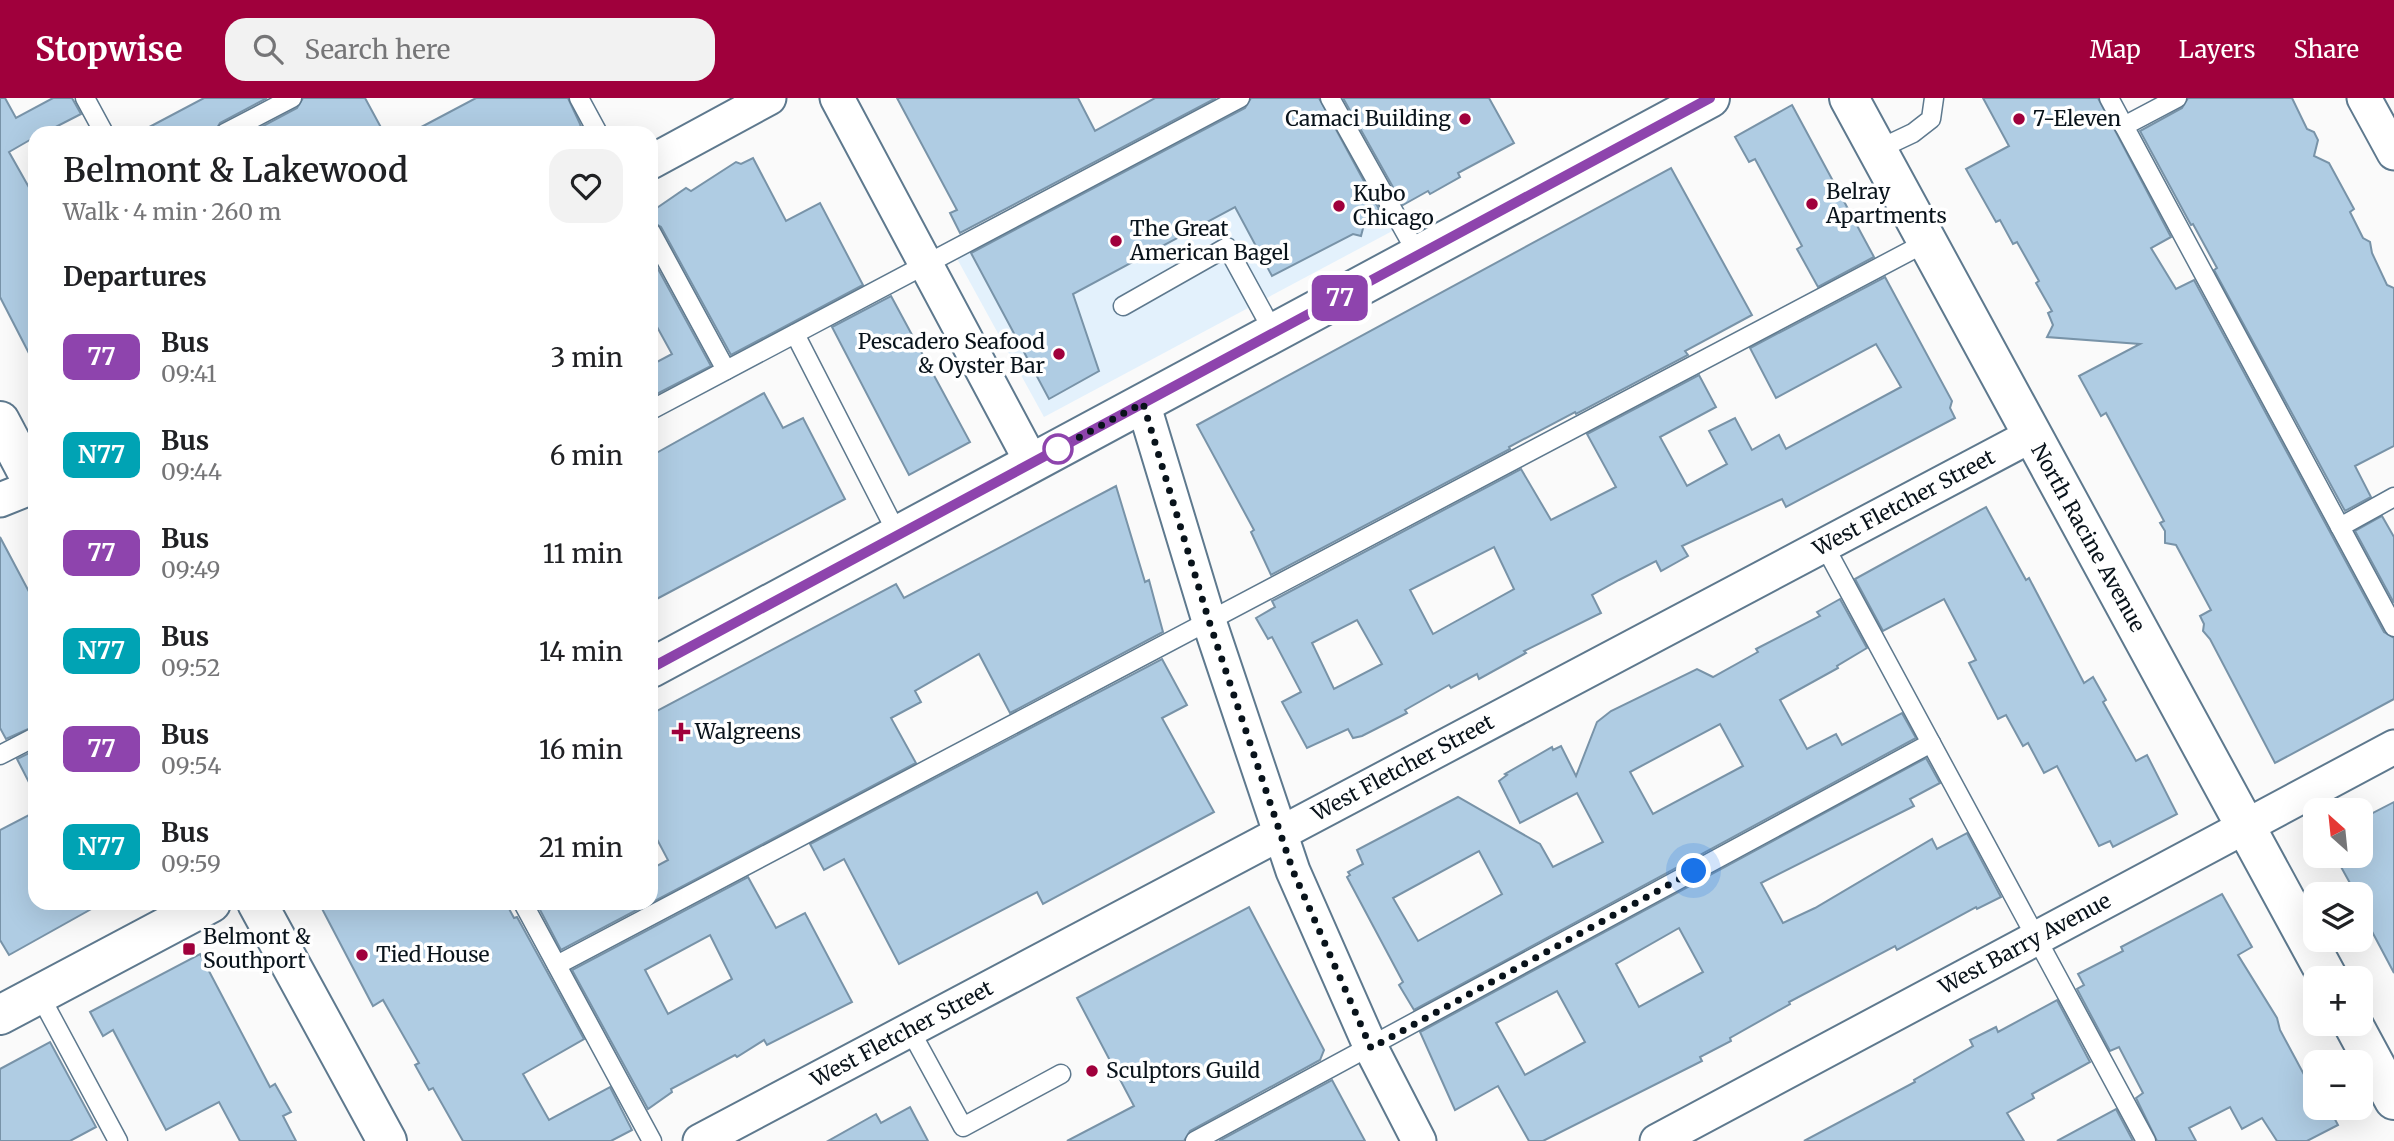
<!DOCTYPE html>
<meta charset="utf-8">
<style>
:root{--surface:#fff;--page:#f2f2f2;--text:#202124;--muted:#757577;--accent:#a0003c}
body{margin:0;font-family:Merriweather,serif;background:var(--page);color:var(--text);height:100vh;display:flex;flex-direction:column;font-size:26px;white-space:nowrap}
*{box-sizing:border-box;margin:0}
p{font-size:23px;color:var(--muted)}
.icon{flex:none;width:38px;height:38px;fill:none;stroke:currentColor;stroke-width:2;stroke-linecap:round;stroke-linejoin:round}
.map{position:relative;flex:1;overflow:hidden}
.sheet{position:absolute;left:28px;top:28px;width:630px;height:784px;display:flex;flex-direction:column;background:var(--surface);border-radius:21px;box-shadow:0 7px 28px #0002}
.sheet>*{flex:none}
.badge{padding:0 14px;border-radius:10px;font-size:24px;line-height:46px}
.needle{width:46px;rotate:333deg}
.fabs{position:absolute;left:2303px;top:700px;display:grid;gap:14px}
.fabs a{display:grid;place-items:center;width:70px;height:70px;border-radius:14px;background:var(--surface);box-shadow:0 7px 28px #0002;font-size:35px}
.you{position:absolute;width:35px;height:35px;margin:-18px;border:5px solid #fff;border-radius:50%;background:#1a73e8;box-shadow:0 0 0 10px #1a73e833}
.map>.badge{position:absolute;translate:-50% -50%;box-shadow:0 0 0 4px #fff}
h2{padding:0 35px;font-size:26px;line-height:63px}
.round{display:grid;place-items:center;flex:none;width:74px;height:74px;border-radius:21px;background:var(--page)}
.overview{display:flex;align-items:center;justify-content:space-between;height:119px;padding:0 35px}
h1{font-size:33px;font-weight:600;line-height:52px}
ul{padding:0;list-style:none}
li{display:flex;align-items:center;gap:21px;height:98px;padding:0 35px}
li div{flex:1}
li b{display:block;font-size:26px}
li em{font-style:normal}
li .badge{min-width:77px;font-weight:700;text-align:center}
header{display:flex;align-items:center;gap:42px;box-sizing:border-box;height:98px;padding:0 35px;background:var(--accent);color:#fff}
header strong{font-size:33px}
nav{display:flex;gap:38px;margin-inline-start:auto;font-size:24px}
.search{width:490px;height:63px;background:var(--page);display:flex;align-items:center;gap:18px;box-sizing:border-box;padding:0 24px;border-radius:21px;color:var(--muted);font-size:26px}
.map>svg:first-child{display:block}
.built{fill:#e3f1fc}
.building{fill:#afcce3;stroke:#7893a8;stroke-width:2;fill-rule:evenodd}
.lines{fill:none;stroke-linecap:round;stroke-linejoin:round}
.lane-casing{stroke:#5e798e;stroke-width:21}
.street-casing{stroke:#5e798e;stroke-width:37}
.secondary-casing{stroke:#5e798e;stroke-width:42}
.lane{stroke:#fff;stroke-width:18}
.street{stroke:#fff;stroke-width:33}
.secondary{stroke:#fff;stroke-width:38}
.line-casing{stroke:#fff;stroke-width:16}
.line{stroke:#8e44ad;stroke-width:10}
.walk{stroke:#09131b;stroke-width:7;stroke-dasharray:0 12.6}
.poi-dot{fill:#a0003c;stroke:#fff;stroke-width:2.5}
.stop-dot{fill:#fff;stroke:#8e44ad;stroke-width:3.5}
.labels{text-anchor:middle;stroke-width:7;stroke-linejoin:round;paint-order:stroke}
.poi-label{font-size:21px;fill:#09131b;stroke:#fff;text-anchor:start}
.street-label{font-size:21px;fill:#09131b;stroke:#fff}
</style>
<header>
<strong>Stopwise</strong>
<div class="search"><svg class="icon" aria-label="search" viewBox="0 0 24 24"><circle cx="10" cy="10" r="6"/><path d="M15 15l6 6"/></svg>Search here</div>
<nav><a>Map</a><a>Layers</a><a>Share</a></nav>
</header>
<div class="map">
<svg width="2394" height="1043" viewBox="0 0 2394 1043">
<rect width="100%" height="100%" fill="#fafafa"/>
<polygon class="built" points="1251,0 1325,0 1396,131 1044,319 955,157"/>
<g class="building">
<polygon points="0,0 5,0 16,20 53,0 72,0 81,16 44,35 35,35 35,39 9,54 35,100 35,267 0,199"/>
<polygon points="204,0 267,0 220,25 214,35 138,35"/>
<polygon points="303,0 365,0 384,35 250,35 297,10"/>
<polygon points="476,0 568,0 581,28 568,35 410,35"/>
<polygon points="897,0 1078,0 1095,33 1155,0 1216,0 960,135 950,115 957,112"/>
<polygon points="1251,0 1319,0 1379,111 1366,119 1361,138 1353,136 1272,178 1235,109 1073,196 1099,273 1049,301 971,155 1245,10"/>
<polygon points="1343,0 1489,0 1514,45 1458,75 1460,79 1430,96 1428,93 1403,107"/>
<polygon points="1983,0 2098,0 2171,139 2151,150 2176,191 2194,182 2384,534 2394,540 2394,601 2275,665 2210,541 2203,533 2204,526 2200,518 2211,512 2176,447 2165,445 2165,433 2160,425 2164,423 2106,315 2101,318 2079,278 2140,246 2047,239 2053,227 2048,215 2052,213 2036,185 2039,183 2017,144 2013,146 2000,122 1996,124 1966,71 2009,48"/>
<polygon points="2188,0 2292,0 2307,31 2314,34 2318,42 2314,58 2329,65 2354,111 2350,114 2363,140 2370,144 2372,155 2387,187 2394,190 2394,348 2355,368 2371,399 2345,413 2214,172 2217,170 2193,126 2191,127 2140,33 2182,10"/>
<polygon points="1792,7 1874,159 1818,189 1797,151 1802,148 1755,61 1749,64 1735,39"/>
<polygon points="753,60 786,123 820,105 863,187 731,257 661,129 651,123 651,114 686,90 691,93 736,64 741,66"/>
<polygon points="1671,70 1752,217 1685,253 1688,257 1576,316 1575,314 1509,349 1510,351 1271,477 1251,434 1254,432 1197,327"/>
<polygon points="651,158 711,268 651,299 651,267 672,256 651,218"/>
<path d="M 1885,179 L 1952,303 L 1950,310 L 1955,320 L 1786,409 L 1782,401 L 1682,448 L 1688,458 L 1661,473 L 1656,463 L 1619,482 L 1592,497 L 1601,515 L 1524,553 L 1526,555 L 1479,581 L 1477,576 L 1451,590 L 1449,587 L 1405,612 L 1407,615 L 1362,638 L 1353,640 L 1348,631 L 1307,650 L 1282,604 L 1301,594 L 1272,539 L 1268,541 L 1256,520 L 1275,509 L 1272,503 L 1521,371 L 1551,422 L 1616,389 L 1587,336 L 1699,277 L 1716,309 L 1660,339 L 1687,388 L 1727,366 L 1709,333 L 1735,320 L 1752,352 L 1779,337 L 1786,351 L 1901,289 L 1876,246 L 1776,300 L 1750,250 ZM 1494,449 L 1514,491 L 1433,536 L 1410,492 ZM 1357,522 L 1382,566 L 1334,591 L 1312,545 Z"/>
<polygon points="891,198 970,344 909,377 832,229"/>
<polygon points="764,295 783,330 803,320 845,401 651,504 651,358"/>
<polygon points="1116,388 1145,484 1149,482 1163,534 1010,615 979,556 915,593 921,604 891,620 916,665 651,805 651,771 668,762 651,730 651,616 896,486 904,500"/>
<polygon points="1986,409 2026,482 2029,480 2084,585 2093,579 2106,602 2103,604 2136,663 2147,657 2177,716 2113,749 2110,743 2099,748 2057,668 2044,675 2028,645 2023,648 2006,617 1998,621 1969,565 1976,562 1944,501 1883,533 1855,481"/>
<polygon points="2382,418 2394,439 2394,505 2355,433"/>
<polygon points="0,439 35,505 35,628 6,641 0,630"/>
<path d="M 1840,501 L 1867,550 L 1837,568 L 1838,570 L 1780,602 L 1807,651 L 1836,636 L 1842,647 L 1902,615 L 1916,640 L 1414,912 L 1399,887 L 1403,884 L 1347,779 L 1350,777 L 1348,774 L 1363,766 L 1357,752 L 1458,699 L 1540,746 L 1553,769 L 1603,744 L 1577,695 L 1520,725 L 1499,683 L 1507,677 L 1505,676 L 1552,649 L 1553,652 L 1561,648 L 1576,678 L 1597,624 L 1611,613 L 1697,571 L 1713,579 L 1758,554 L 1756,551 L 1820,518 L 1817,514 ZM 1720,626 L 1743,668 L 1653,716 L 1630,674 ZM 1479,753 L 1502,796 L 1418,843 L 1393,800 Z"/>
<polygon points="1162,561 1187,607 1162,620 1214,714 1043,806 1037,794 899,866 844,761 824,772 810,746"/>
<polygon points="35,652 35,696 17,661"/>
<path d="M 1926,660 L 1940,685 L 1910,701 L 1914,708 L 1761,785 L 1783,825 L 1815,810 L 1932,741 L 1937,751 L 1967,735 L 2001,799 L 1977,811 L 1976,809 L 1897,852 L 1895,848 L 1789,904 L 1790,906 L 1730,940 L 1731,943 L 1700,959 L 1702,963 L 1543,1043 L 1529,1043 L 1498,988 L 1455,1012 L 1420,934 ZM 1679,830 L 1703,874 L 1639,909 L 1616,866 ZM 1557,893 L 1585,944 L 1525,977 L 1496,925 Z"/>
<polygon points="2394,704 2394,875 2368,826 2361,831 2361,796 2356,796 2335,758 2361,758 2361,721"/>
<polygon points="35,714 35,805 102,805 9,857 0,842 0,732"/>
<path d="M 748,779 L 776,830 L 805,815 L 852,904 L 767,947 L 764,942 L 737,959 L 735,957 L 671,991 L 672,994 L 648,1011 L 572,872 ZM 710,837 L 732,881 L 668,916 L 645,872 Z"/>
<polygon points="2222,796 2252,849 2238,857 2277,920 2280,932 2315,997 2315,1010 2329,1010 2338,1027 2307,1043 2277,1043 2262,1020 2242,1031 2230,1009 2189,1030 2196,1043 2157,1043 2136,1000 2143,995 2119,949 2110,953 2077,891 2084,887 2078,876 2123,853 2121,849"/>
<polygon points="319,805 506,805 514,820 517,819 584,941 523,976 549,1022 610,989 632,1032 611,1043 463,1043 433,990 429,992 415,967 419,965 383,902 373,908"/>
<polygon points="543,805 650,805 561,852 538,808"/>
<polygon points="1249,809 1324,952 1320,962 1190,1033 1184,1043 1067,1043 1134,1008 1077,900"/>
<polygon points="200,856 270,989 275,986 291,1014 283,1018 296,1043 240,1043 219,1004 166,1032 113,932 103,938 90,914"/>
<polygon points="2057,902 2090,964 2032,996 2034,1000 2007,1015 2024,1043 1804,1043 1915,984 1914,982 1973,948 1970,942 1996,929 1998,934"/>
<polygon points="50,944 96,1029 70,1043 0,1043 0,971"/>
<polygon points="1332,982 1365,1043 1219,1043"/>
<polygon points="910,1009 928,1043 828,1043 876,1016 881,1025"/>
<polygon points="2116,1011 2133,1043 2057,1043"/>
</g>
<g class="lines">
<defs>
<g id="lane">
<polyline points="85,0 104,35"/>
<polyline points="579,0 598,35"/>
<polyline points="1330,0 1418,157"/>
<polyline points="2109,0 2394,529"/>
<polyline points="2124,28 2177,0"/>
<polyline points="225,35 292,0"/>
<polyline points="1877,52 1913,35 1931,21 1934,0"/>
<polyline points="651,134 726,272"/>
<polyline points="1123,208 1227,149 1274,235"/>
<polyline points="795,236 898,437"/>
<polyline points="651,312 1240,0"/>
<polyline points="2340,429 2394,399"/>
<polyline points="1824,447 2146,1043"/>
<polyline points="0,657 35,639"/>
<polyline points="523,805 652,1043"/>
<polyline points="557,867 1927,144"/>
<polyline points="39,896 118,1043"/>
<polyline points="910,932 963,1029 1061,976"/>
<polyline points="1195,1043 1931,645"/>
</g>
<g id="street">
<polyline points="837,0 1032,365"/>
<polyline points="2364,0 2394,55"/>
<polyline points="651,64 769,0"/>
<polyline points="1143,305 1209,523 1293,773 1371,950 1419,1043"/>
<polyline points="0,402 35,388"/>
<polyline points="700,1043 2032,337"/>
<polyline points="1657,1043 2394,649"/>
</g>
<g id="secondary">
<polyline points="1849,0 2328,880"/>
<polyline points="0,323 35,389"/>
<polyline points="651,570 1710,0"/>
<polyline points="257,805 387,1043"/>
<polyline points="0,917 211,805"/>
<polyline points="2353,926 2394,1002"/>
</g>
</defs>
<use href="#lane" class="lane-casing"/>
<use href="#street" class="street-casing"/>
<use href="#secondary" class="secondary-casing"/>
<use href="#lane" class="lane"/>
<use href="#street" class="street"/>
<use href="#secondary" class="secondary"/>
</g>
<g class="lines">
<defs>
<polyline id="line" points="651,570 1710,0"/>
</defs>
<use href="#line" class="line-casing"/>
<use href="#line" class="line"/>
<polyline class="walk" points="1058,351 1052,354 1143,305 1209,523 1293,773 1371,950 1694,773"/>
</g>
<g class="poi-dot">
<circle cx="1465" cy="21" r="7"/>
<circle cx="2019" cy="21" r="7"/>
<circle cx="1812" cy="106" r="7"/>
<circle cx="1339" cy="108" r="7"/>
<circle cx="1116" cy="143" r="7"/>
<circle cx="1059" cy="256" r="7"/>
<path d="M677.5 623.5h7v7h7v7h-7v7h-7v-7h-7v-7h7z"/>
<rect x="182" y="844" width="14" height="14" rx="3.5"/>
<circle cx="362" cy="857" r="7"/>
<circle cx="1092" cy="973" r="7"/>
</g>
<circle class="stop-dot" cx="1058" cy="351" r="14"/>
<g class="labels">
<g class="poi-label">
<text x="1451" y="28" text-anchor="end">Camaci Building</text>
<text x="2033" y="28">7-Eleven</text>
<text x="1826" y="101">Belray<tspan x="1826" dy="24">Apartments</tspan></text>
<text x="1353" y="103">Kubo<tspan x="1353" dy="24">Chicago</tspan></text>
<text x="1130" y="138">The Great<tspan x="1130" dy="24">American Bagel</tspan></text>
<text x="1045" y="251" text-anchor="end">Pescadero Seafood<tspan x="1045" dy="24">&amp; Oyster Bar</tspan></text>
<text x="695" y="641">Walgreens</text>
<text x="203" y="846">Belmont &amp;<tspan x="203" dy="24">Southport</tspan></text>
<text x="376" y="864">Tied House</text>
<text x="1106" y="980">Sculptors Guild</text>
</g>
<g class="street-label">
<text transform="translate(1904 405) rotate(-28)" y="7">West Fletcher Street</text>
<text transform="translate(2088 440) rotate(61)" y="7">North Racine Avenue</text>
<text transform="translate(1403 670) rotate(-28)" y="7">West Fletcher Street</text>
<text transform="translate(2025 846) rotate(-28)" y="7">West Barry Avenue</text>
<text transform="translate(902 936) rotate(-28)" y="7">West Fletcher Street</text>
</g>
</g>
</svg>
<div class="fabs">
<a><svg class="needle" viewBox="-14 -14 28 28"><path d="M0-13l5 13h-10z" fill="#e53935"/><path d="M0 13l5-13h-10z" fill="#757577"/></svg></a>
<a><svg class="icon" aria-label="layers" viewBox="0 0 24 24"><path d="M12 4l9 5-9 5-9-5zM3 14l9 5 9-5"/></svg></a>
<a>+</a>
<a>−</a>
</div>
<div class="you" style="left:1694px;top:773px"></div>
<b class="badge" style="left:1340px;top:200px;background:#8e44ad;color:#fff">77</b>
<section class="sheet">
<div class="overview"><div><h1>Belmont &amp; Lakewood</h1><p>Walk · 4 min · 260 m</p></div><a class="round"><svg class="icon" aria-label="heart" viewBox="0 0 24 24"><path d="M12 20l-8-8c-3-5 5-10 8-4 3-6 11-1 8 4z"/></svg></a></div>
<h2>Departures</h2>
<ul>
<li><span class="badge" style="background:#8e44ad;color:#fff">77</span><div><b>Bus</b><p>09:41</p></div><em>3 min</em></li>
<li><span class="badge" style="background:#00a3b4;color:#fff">N77</span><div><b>Bus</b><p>09:44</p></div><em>6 min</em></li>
<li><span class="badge" style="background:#8e44ad;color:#fff">77</span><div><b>Bus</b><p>09:49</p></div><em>11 min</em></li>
<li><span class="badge" style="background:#00a3b4;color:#fff">N77</span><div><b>Bus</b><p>09:52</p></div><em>14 min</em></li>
<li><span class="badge" style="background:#8e44ad;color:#fff">77</span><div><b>Bus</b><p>09:54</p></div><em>16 min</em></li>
<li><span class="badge" style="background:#00a3b4;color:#fff">N77</span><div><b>Bus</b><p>09:59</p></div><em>21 min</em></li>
</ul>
</section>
</div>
